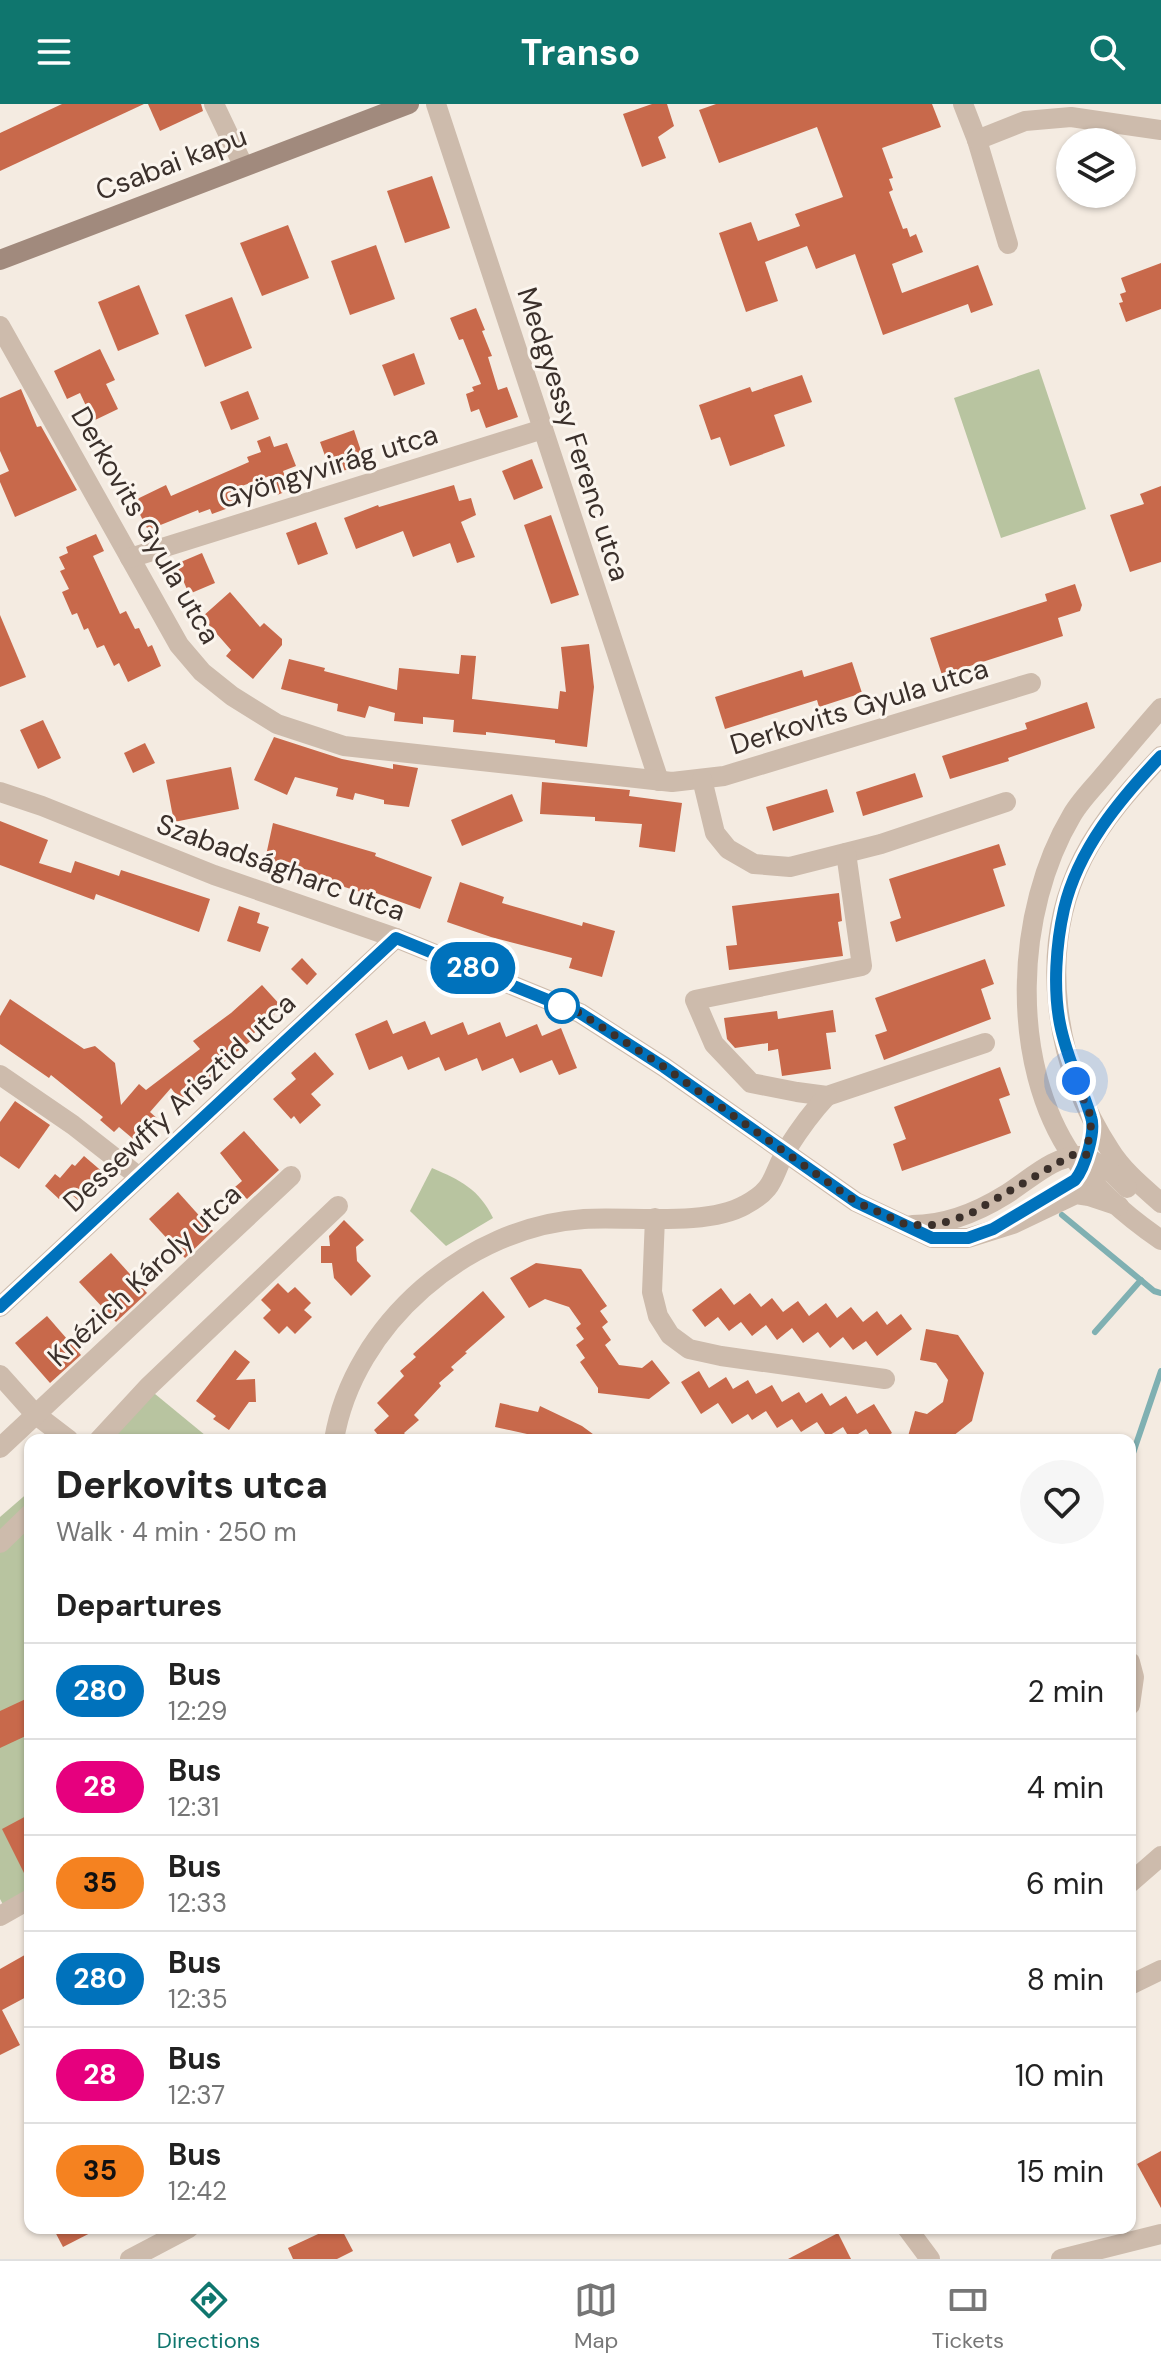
<!DOCTYPE html>
<meta charset="utf-8">
<style>
:root{--surface:#fff;--page:#f6f6f6;--text:#222;--muted:#767676;--line:#e0e0e0;--accent:#0f766e}
body{margin:0;font-family:"DM Sans",sans-serif;background:var(--page);color:var(--text);height:100vh;display:flex;flex-direction:column;font-size:30px;white-space:nowrap}
*{box-sizing:border-box;margin:0}
p{font-size:26px;color:var(--muted)}
.icon{flex:none;width:44px;height:44px;fill:none;stroke:currentColor;stroke-width:2;stroke-linecap:round;stroke-linejoin:round}
.map{position:relative;flex:1;overflow:hidden}
.details{position:absolute;left:24px;top:1330px;width:1112px;height:800px;display:flex;flex-direction:column;background:var(--surface);border-radius:16px;box-shadow:0 2px 6px #0004}
.details>*{flex:none}
.badge{padding:0 16px;border-radius:26px;font-size:28px;line-height:52px}
.fabs{position:absolute;left:1056px;top:24px;display:grid;gap:16px}
.fabs a{display:grid;place-items:center;width:80px;height:80px;border-radius:50%;background:var(--surface);box-shadow:0 2px 6px #0004;font-size:40px}
.you{position:absolute;width:40px;height:40px;margin:-20px;border:6px solid #fff;border-radius:50%;background:#1a73e8;box-shadow:0 0 0 12px #1a73e833}
.map>.badge{position:absolute;translate:-50% -50%;box-shadow:0 0 0 4px #fff}
h2{padding:0 32px;font-size:30px;line-height:72px}
.round{display:grid;place-items:center;flex:none;width:84px;height:84px;border-radius:42px;background:var(--page)}
.headline{display:flex;align-items:center;justify-content:space-between;height:136px;padding:0 32px}
h1{font-size:38px;font-weight:800;line-height:60px}
ul{padding:0;list-style:none}
li{display:flex;align-items:center;gap:24px;height:96px;padding:0 32px;border-top:2px solid var(--line)}
li div{flex:1}
li b{display:block;font-size:30px}
li em{font-style:normal}
li .badge{min-width:88px;font-weight:700;text-align:center}
header{display:flex;justify-content:space-between;align-items:center;height:104px;padding:0 32px;background:var(--accent);color:#fff;font-size:36px;font-weight:800}
.dock{display:flex;justify-content:space-around;align-items:center;height:112px;border-top:2px solid var(--line);background:var(--surface);font-size:22px;color:var(--muted)}
.dock a{display:grid;justify-items:center;gap:4px}
.dock .active{color:var(--accent)}
.map>svg:first-child{display:block}
.green{fill:#b8c4a0}
.lines{fill:none;stroke-linecap:round;stroke-linejoin:round}
.stream{stroke:#7fb0b2;stroke-width:6}
.building{fill:#c8694b}
.street{stroke:#cdbbac;stroke-width:20}
.secondary{stroke:#a18a7d;stroke-width:20}
.line-casing{stroke:#fff;stroke-width:18}
.line{stroke:#0072bc;stroke-width:12}
.walk{stroke:#3b302b;stroke-width:8;stroke-dasharray:0 14.4}
.stop-dot{fill:#fff;stroke:#0072bc;stroke-width:4}
.labels{text-anchor:middle;stroke-width:6;stroke-linejoin:round;paint-order:stroke}
.street-label{font-size:28px;fill:#3b302b;stroke:#fbf5ee}
</style>
<header><svg class="icon" aria-label="menu" viewBox="0 0 24 24"><path d="M4 6h16M4 12h16M4 18h16"/></svg>Transo<svg class="icon" aria-label="search" viewBox="0 0 24 24"><circle cx="10" cy="10" r="6"/><path d="M15 15l6 6"/></svg></header>
<div class="map">
<svg width="1161" height="2155" viewBox="0 0 1161 2155">
<rect width="100%" height="100%" fill="#f4ebe1"/>
<g class="green">
<polygon points="1039,265 1086,405 1001,434 954,294"/>
<path d="M 432,1064 C 460,1076 479,1085 493,1114 L 446,1142 L 410,1107 Z"/>
<polygon points="149,1285 211,1336 90,1336"/>
<polygon points="30,1387 30,1795 7,1808 0,1795 0,1413"/>
</g>
<g class="lines">
<g class="stream">
<polyline points="1062,1111 1154,1187 1161,1189"/>
<polyline points="1095,1228 1141,1176"/>
<polyline points="1130,1358 1161,1267"/>
</g>
</g>
<g class="building">
<polygon points="62,0 144,0 0,67 0,29"/>
<polygon points="148,0 201,0 203,7 160,27"/>
<polygon points="652,0 667,0 674,22 658,33 666,54 642,63 623,10"/>
<polygon points="716,0 932,0 941,23 882,44 893,74 889,75 893,86 889,88 903,125 907,124 910,133 916,130 923,148 892,160 902,189 978,161 993,201 971,209 968,200 883,231 855,150 816,165 807,142 765,158 778,197 746,208 719,129 751,118 758,137 800,122 795,110 843,93 817,23 719,59 699,6"/>
<polygon points="432,72 450,124 405,139 387,87"/>
<polygon points="288,121 309,174 262,192 240,139"/>
<polygon points="376,141 395,195 350,211 331,157"/>
<polygon points="1161,159 1161,205 1126,218 1119,199 1123,198 1120,190 1126,188 1121,174"/>
<polygon points="139,181 159,230 118,247 98,198"/>
<polygon points="232,193 252,244 205,263 185,211"/>
<polygon points="476,204 485,226 482,227 492,252 488,253 498,286 507,283 518,313 486,324 479,305 471,308 466,290 474,287 472,283 481,280 463,235 459,236 450,214"/>
<polygon points="100,245 115,276 106,280 118,305 93,317 80,289 67,295 54,267"/>
<polygon points="414,249 425,280 394,292 382,261"/>
<polygon points="802,271 812,298 774,311 785,342 730,362 720,333 711,336 699,301 750,283 752,288"/>
<polygon points="21,285 37,323 41,322 77,386 15,413 0,378 0,371 9,367 0,347 0,294"/>
<polygon points="248,287 259,315 231,326 220,298"/>
<polygon points="354,326 365,359 332,371 320,338"/>
<polygon points="270,332 274,343 287,339 296,362 283,367 290,386 277,391 270,372 236,384 242,399 212,410 210,405 199,409 198,406 148,426 133,397 166,381 171,392 249,358 247,353 261,348 257,337"/>
<polygon points="532,355 543,384 514,396 502,367"/>
<polygon points="454,381 459,397 471,394 476,411 461,418 475,453 457,459 450,439 413,453 403,427 356,445 344,414 378,401 379,403"/>
<polygon points="1161,382 1161,458 1130,468 1110,411 1144,400 1140,390"/>
<polygon points="551,411 579,491 551,500 524,421"/>
<polygon points="316,418 328,450 298,461 286,429"/>
<polygon points="96,430 104,447 93,452 120,510 126,507 135,525 139,524 148,543 152,541 161,562 128,578 119,559 114,562 104,541 97,544 88,524 84,526 77,509 72,511 62,488 69,485 60,467 65,465 59,453 68,449 66,443"/>
<polygon points="202,449 215,479 189,490 176,460"/>
<polygon points="1075,480 1082,501 1080,507 1058,514 1063,532 942,571 930,534 1047,497 1045,490"/>
<polygon points="230,488 260,523 264,519 282,535 282,541 253,575 226,552 231,546 202,513"/>
<polygon points="0,511 26,573 0,583"/>
<polygon points="589,540 594,583 587,643 555,639 555,636 486,628 486,631 453,628 454,616 423,613 423,620 394,617 395,609 369,602 365,614 337,607 338,600 281,585 289,555 325,564 324,567 397,586 399,564 459,570 461,551 476,552 472,595 558,605 560,587 566,588 561,543"/>
<polygon points="852,558 862,589 819,603 817,596 725,625 715,593 802,566 804,573"/>
<polygon points="1087,598 1095,624 1008,654 1009,657 950,675 942,652 1027,625 1025,619"/>
<polygon points="43,616 61,654 38,665 20,626"/>
<polygon points="274,633 342,655 393,665 393,660 418,664 409,703 384,700 384,696 355,689 353,696 336,692 338,684 295,673 287,691 254,676"/>
<polygon points="145,639 155,659 133,669 124,649"/>
<polygon points="231,663 239,705 174,718 166,676"/>
<polygon points="915,669 923,693 863,712 856,688"/>
<polygon points="542,678 630,686 629,692 682,699 675,748 639,743 642,720 595,717 595,713 540,710"/>
<polygon points="827,685 834,708 773,727 766,703"/>
<polygon points="512,690 523,717 462,742 451,716"/>
<polygon points="0,717 48,736 39,759 71,769 75,757 119,772 121,766 210,795 199,828 96,790 94,796 0,761"/>
<polygon points="273,719 376,749 375,752 432,773 420,805 365,785 364,789 312,773 313,767 265,756"/>
<polygon points="999,740 1006,761 993,765 1005,802 896,838 890,818 901,814 889,775"/>
<polygon points="460,778 504,793 502,799 582,822 583,818 615,827 602,873 569,864 572,854 491,833 447,818"/>
<polygon points="839,789 842,817 838,818 843,852 729,866 726,842 737,841 732,802"/>
<polygon points="239,802 260,809 257,819 269,823 260,848 227,837"/>
<polygon points="302,854 317,870 307,881 291,865"/>
<polygon points="985,855 994,880 981,885 991,915 884,956 875,931 887,927 875,894"/>
<polygon points="262,881 282,903 250,933 252,936 211,968 213,971 180,996 171,984 150,1008 159,1016 138,1039 119,1023 114,1028 100,1016 103,1013 51,971 49,974 0,940 0,912 10,895 84,945 95,942 115,959 121,1001 139,980 146,986 200,945 193,937 231,909"/>
<polygon points="833,906 836,928 826,929 831,965 782,972 778,945 768,947 768,939 735,944 727,935 724,914 777,907 778,915"/>
<polygon points="387,916 393,930 425,917 431,931 463,918 468,931 500,918 506,933 537,920 542,932 561,924 577,964 559,971 552,956 520,969 513,954 482,967 477,954 445,967 439,953 408,966 402,952 369,966 355,930"/>
<polygon points="315,948 334,970 311,990 321,1001 300,1020 294,1012 291,1015 273,995 296,975 291,969"/>
<polygon points="1000,963 1010,991 999,995 1011,1029 902,1067 893,1040 906,1035 894,1003"/>
<polygon points="15,997 50,1021 19,1065 0,1052 0,1018"/>
<polygon points="244,1027 279,1066 247,1095 235,1083 242,1077 220,1049"/>
<polygon points="84,1052 105,1070 78,1096 67,1087 59,1095 45,1082 55,1070 60,1074 72,1060 75,1062"/>
<polygon points="178,1088 213,1127 185,1154 149,1115"/>
<polygon points="344,1116 364,1136 356,1143 357,1157 371,1172 351,1192 334,1174 332,1159 321,1159 321,1142 330,1142 329,1132"/>
<polygon points="111,1149 147,1189 116,1218 79,1178"/>
<polygon points="536,1159 581,1165 607,1202 600,1207 608,1218 602,1223 611,1236 605,1241 619,1261 642,1264 652,1256 670,1279 649,1295 598,1289 598,1284 580,1258 585,1254 576,1241 584,1235 576,1224 581,1220 569,1203 545,1195 529,1204 510,1174"/>
<polygon points="278,1179 288,1189 295,1183 311,1199 304,1206 312,1213 295,1230 287,1222 279,1230 263,1214 271,1206 261,1196"/>
<polygon points="721,1184 734,1201 750,1189 761,1203 772,1194 783,1208 798,1197 809,1212 826,1199 837,1214 851,1203 863,1218 877,1207 887,1221 901,1210 912,1225 877,1252 866,1237 853,1246 843,1233 830,1244 818,1228 803,1239 792,1224 777,1236 766,1221 752,1232 741,1218 729,1227 718,1213 705,1223 692,1206"/>
<polygon points="483,1187 505,1213 465,1248 467,1249 451,1263 454,1266 439,1279 441,1282 414,1311 419,1316 404,1329 410,1336 382,1336 374,1326 389,1312 377,1299 404,1272 400,1267 416,1253 413,1250"/>
<polygon points="47,1212 81,1251 50,1279 15,1239"/>
<polygon points="926,1225 958,1231 984,1269 972,1317 948,1336 907,1336 915,1307 927,1310 943,1298 948,1276 936,1259 920,1256"/>
<polygon points="235,1246 250,1258 236,1276 255,1275 256,1298 249,1298 229,1326 213,1315 216,1312 196,1297"/>
<polygon points="699,1267 709,1284 726,1273 733,1285 748,1276 756,1290 772,1281 782,1298 799,1288 806,1299 822,1289 830,1302 846,1292 857,1310 874,1300 892,1329 881,1336 873,1336 866,1325 850,1335 843,1323 827,1333 817,1318 801,1328 792,1315 777,1324 766,1307 752,1316 748,1310 732,1320 718,1299 701,1310 681,1278"/>
<polygon points="500,1299 538,1308 540,1302 582,1322 601,1336 540,1336 527,1330 495,1323"/>
<polygon points="30,1593 30,1630 0,1644 0,1607"/>
<polygon points="30,1710 30,1781 2,1725"/>
<polygon points="30,1848 30,1891 2,1906 20,1941 0,1951 0,1865"/>
<polygon points="1161,2047 1161,2104 1137,2060"/>
<polygon points="53,2124 100,2124 63,2143"/>
<polygon points="331,2124 341,2124 353,2147 337,2155 293,2155 288,2144"/>
<polygon points="838,2129 851,2155 788,2155"/>
</g>
<g class="lines">
<g class="street">
<polyline points="214,0 243,61"/>
<polyline points="436,0 659,677"/>
<polyline points="963,0 977,36 1008,140"/>
<polyline points="977,36 1025,17 1071,13 1161,26"/>
<polyline points="0,222 179,541 202,568 232,592 277,620 344,642 672,678 724,672 1031,579"/>
<polyline points="130,454 543,325"/>
<path d="M 1161,604 C 1140,628 1119,653 1098,678 C 1089,688 1079,699 1072,711 C 1015,806 1008,959 1073,1053 C 1095,1085 1129,1114 1161,1136"/>
<path d="M 1161,652 C 1133,682 1102,716 1083,754 C 1036,846 1055,962 1110,1046 C 1123,1067 1143,1083 1161,1099"/>
<polyline points="702,675 715,729 728,745 754,760 790,763 881,740 1006,698"/>
<polyline points="0,688 42,702 214,771 396,834 580,909 664,963 856,1098 932,1134 968,1134 1013,1120 1076,1090 1089,1092 1119,1102"/>
<polyline points="846,749 862,862 695,896 714,940 751,979 797,988 827,992 985,939"/>
<polyline points="0,971 73,1021 138,1072"/>
<polyline points="1086,1052 1113,1070 1127,1084"/>
<polyline points="655,1114 652,1188 658,1212 670,1231 689,1245 721,1252 885,1275"/>
<path d="M 912,1121 C 946,1121 976,1109 1005,1091 C 1028,1077 1055,1050 1082,1052"/>
<polyline points="0,1203 396,834"/>
<polyline points="0,1271 35,1310 69,1336"/>
<polyline points="99,1336 148,1283 338,1102"/>
<path d="M 334,1336 C 353,1220 468,1122 584,1115 C 629,1112 706,1123 745,1101 C 777,1084 771,1072 787,1045 C 799,1026 812,1008 827,992"/>
<polyline points="0,1344 291,1072"/>
<polyline points="0,1439 30,1410"/>
<polyline points="1130,1558 1134,1573 1130,1601"/>
<polyline points="1130,1779 1161,1752"/>
<polyline points="0,1812 30,1795"/>
<polyline points="1130,1881 1161,1866"/>
<polyline points="907,2124 930,2155"/>
<polyline points="130,2155 189,2124"/>
<polyline points="1061,2155 1161,2130"/>
</g>
<polyline class="secondary" points="0,156 409,0"/>
</g>
<g class="lines">
<defs>
<path id="line" d="M 0,1203 L 396,834 L 580,909 L 664,963 L 856,1098 L 932,1134 L 968,1134 L 993,1125 L 1075,1076 C 1085,1064 1096,1027 1091,1013 C 1081,980 1067,956 1060,920 C 1053,885 1056,840 1064,805 C 1078,745 1120,695 1161,652"/>
</defs>
<use href="#line" class="line-casing"/>
<use href="#line" class="line"/>
<polyline class="walk" points="562,902 557,899 580,909 664,963 856,1098 907,1121 936,1121 968,1111 1072,1051 1086,1052 1092,1015 1076,977"/>
</g>
<circle class="stop-dot" cx="562" cy="902" r="16"/>
<g class="labels">
<g class="street-label">
<text transform="translate(171 59) rotate(-21)" y="10">Csabai kapu</text>
<text transform="translate(574 330) rotate(72)" y="10">Medgyessy Ferenc utca</text>
<text transform="translate(328 362) rotate(-17)" y="10">Gyöngyvirág utca</text>
<text transform="translate(146 421) rotate(60)" y="10">Derkovits Gyula utca</text>
<text transform="translate(859 602) rotate(-17)" y="10">Derkovits Gyula utca</text>
<text transform="translate(281 763) rotate(20)" y="10">Szabadságharc utca</text>
<text transform="translate(179 998) rotate(-43)" y="10">Dessewffy Arisztid utca</text>
<text transform="translate(144 1171) rotate(-43)" y="10">Knézich Károly utca</text>
</g>
</g>
</svg>
<div class="fabs">
<a><svg class="icon" aria-label="layers" viewBox="0 0 24 24"><path d="M12 4l9 5-9 5-9-5zM3 14l9 5 9-5"/></svg></a>
</div>
<div class="you" style="left:1076px;top:977px"></div>
<b class="badge" style="left:473px;top:864px;background:#0072bc;color:#fff">280</b>
<section class="details">
<div class="headline"><div><h1>Derkovits utca</h1><p>Walk · 4 min · 250 m</p></div><a class="round"><svg class="icon" aria-label="heart" viewBox="0 0 24 24"><path d="M12 20l-8-8c-3-5 5-10 8-4 3-6 11-1 8 4z"/></svg></a></div>
<h2>Departures</h2>
<ul>
<li><span class="badge" style="background:#0072bc;color:#fff">280</span><div><b>Bus</b><p>12:29</p></div><em>2 min</em></li>
<li><span class="badge" style="background:#e6007e;color:#fff">28</span><div><b>Bus</b><p>12:31</p></div><em>4 min</em></li>
<li><span class="badge" style="background:#f58220;color:#111">35</span><div><b>Bus</b><p>12:33</p></div><em>6 min</em></li>
<li><span class="badge" style="background:#0072bc;color:#fff">280</span><div><b>Bus</b><p>12:35</p></div><em>8 min</em></li>
<li><span class="badge" style="background:#e6007e;color:#fff">28</span><div><b>Bus</b><p>12:37</p></div><em>10 min</em></li>
<li><span class="badge" style="background:#f58220;color:#111">35</span><div><b>Bus</b><p>12:42</p></div><em>15 min</em></li>
</ul>
</section>
</div>
<nav class="dock">
<a class="active"><svg class="icon" aria-label="directions" viewBox="0 0 24 24"><path d="M12 3l9 9-9 9-9-9zM9 14v-3h6M13 9l2 2-2 2"/></svg>Directions</a>
<a><svg class="icon" aria-label="map" viewBox="0 0 24 24"><path d="M3 6l6-2 6 2 6-2v14l-6 2-6-2-6 2zM9 4v14M15 6v14"/></svg>Map</a>
<a><svg class="icon" aria-label="tickets" viewBox="0 0 24 24"><path d="M3 7h18v10H3zM15 7v10"/></svg>Tickets</a>
</nav>
